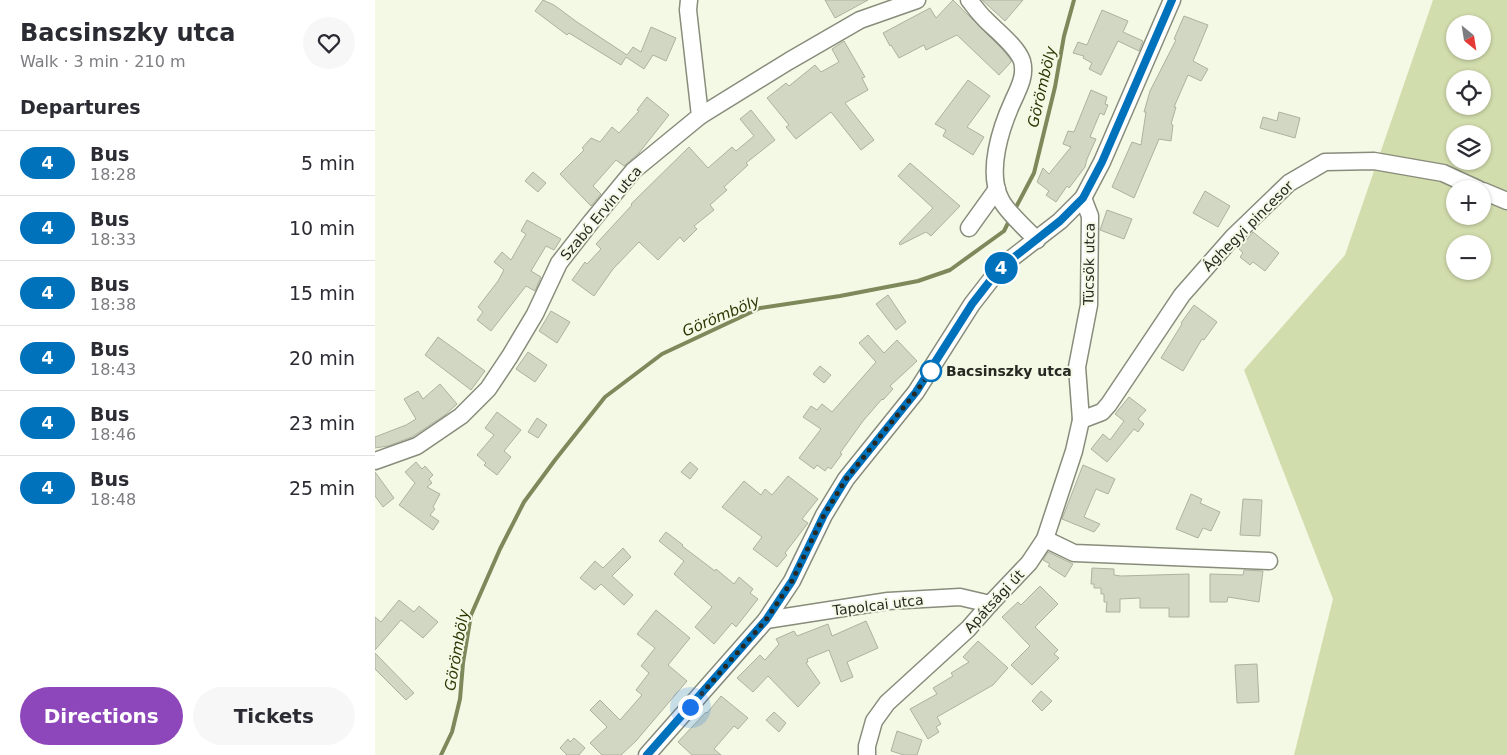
<!DOCTYPE html>
<meta charset="utf-8">
<style>
:root{--surface:#fff;--page:#f7f7f7;--text:#2b2b33;--muted:#7c7c81;--line:#e1e1e2;--accent:#8e47ba}
body{margin:0;font-family:"DejaVu Sans",sans-serif;background:var(--page);color:var(--text);height:100vh;display:flex;flex-direction:column;font-size:19px;white-space:nowrap}
*{box-sizing:border-box;margin:0}
p{font-size:16px;color:var(--muted)}
.icon{flex:none;width:28px;height:28px;fill:none;stroke:currentColor;stroke-width:2;stroke-linecap:round;stroke-linejoin:round}
.map{position:relative;flex:1;overflow:hidden}
.details{display:flex;flex-direction:column;background:var(--surface);width:375px}
.details>*{flex:none}
.badge{padding:0 10px;border-radius:16px;font-size:18px;line-height:32px}
.needle{width:32px;rotate:150deg}
.fabs{position:absolute;left:1071px;top:15px;display:grid;gap:10px}
.fabs a{display:grid;place-items:center;width:45px;height:45px;border-radius:50%;background:var(--surface);box-shadow:0 1px 4px #0004;font-size:25px}
.you{position:absolute;width:25px;height:25px;margin:-12px;border:4px solid #fff;border-radius:50%;background:#1a73e8;box-shadow:0 0 0 8px #1a73e833}
.map>.badge{position:absolute;translate:-50% -50%;box-shadow:0 0 0 2px #fff}
h2{padding:0 20px;font-size:19px;line-height:45px}
.round{display:grid;place-items:center;flex:none;width:52px;height:52px;border-radius:26px;background:var(--page)}
.headline{display:flex;align-items:center;justify-content:space-between;height:85px;padding:0 20px}
h1{font-size:24px;font-weight:700;line-height:38px}
.action{display:flex;gap:10px;margin-top:auto;padding:10px 20px}
.action a{flex:1;height:58px;border-radius:30px;background:var(--accent);color:#fff;font-size:20px;font-weight:700;line-height:58px;text-align:center}
.action a+a{background:var(--page);color:var(--text)}
ul{padding:0;list-style:none}
li{display:flex;align-items:center;gap:15px;height:65px;padding:0 20px;border-top:1px solid var(--line)}
li div{flex:1}
li b{display:block;font-size:19px}
li em{font-style:normal}
li .badge{min-width:55px;font-weight:700;text-align:center}
main{display:flex;flex:1;min-height:0}
.map>svg:first-child{display:block}
.green{fill:#d2ddad;fill-rule:evenodd}
.lines{fill:none;stroke-linecap:round;stroke-linejoin:round}
.stream{stroke:#7e895b;stroke-width:4}
.building{fill:#d2d7c4;stroke:#adb2a0}
.minor-casing{stroke:#888c7b;stroke-width:19}
.minor{stroke:#fff;stroke-width:16}
.line-casing{stroke:#fff;stroke-width:11}
.line{stroke:#0072bc;stroke-width:8}
.walk{stroke:#272922;stroke-width:5;stroke-dasharray:0 9}
.stop-dot{fill:#fff;stroke:#0072bc;stroke-width:2.5}
.labels{text-anchor:middle;stroke-width:4;stroke-linejoin:round;paint-order:stroke}
.street-label{font-size:14px;fill:#272922;stroke:#f4f9e6}
.stop-label{font-size:14px;font-weight:bold;fill:#272922;stroke:#f4f9e6;text-anchor:start}
.water-label{font-size:15px;font-style:italic;fill:#2e3604;stroke:#f4f9e6}
</style>
<main>
<section class="details">
<div class="headline"><div><h1>Bacsinszky utca</h1><p>Walk · 3 min · 210 m</p></div><a class="round"><svg class="icon" aria-label="heart" viewBox="0 0 24 24"><path d="M12 20l-8-8c-3-5 5-10 8-4 3-6 11-1 8 4z"/></svg></a></div>
<h2>Departures</h2>
<ul>
<li><span class="badge" style="background:#0072bc;color:#fff">4</span><div><b>Bus</b><p>18:28</p></div><em>5 min</em></li>
<li><span class="badge" style="background:#0072bc;color:#fff">4</span><div><b>Bus</b><p>18:33</p></div><em>10 min</em></li>
<li><span class="badge" style="background:#0072bc;color:#fff">4</span><div><b>Bus</b><p>18:38</p></div><em>15 min</em></li>
<li><span class="badge" style="background:#0072bc;color:#fff">4</span><div><b>Bus</b><p>18:43</p></div><em>20 min</em></li>
<li><span class="badge" style="background:#0072bc;color:#fff">4</span><div><b>Bus</b><p>18:46</p></div><em>23 min</em></li>
<li><span class="badge" style="background:#0072bc;color:#fff">4</span><div><b>Bus</b><p>18:48</p></div><em>25 min</em></li>
</ul>
<div class="action"><a>Directions</a><a>Tickets</a></div>
</section>
<div class="map">
<svg width="1132" height="755" viewBox="0 0 1132 755">
<rect width="100%" height="100%" fill="#f4f9e6"/>
<path class="green" d="M 1058,0 L 1132,0 L 1132,755 L 919,755 L 958,599 L 869,370 L 970,255 ZM 1080,24 L 1108,24 L 1108,51 L 1080,51 ZM 1080,79 L 1108,79 L 1108,106 L 1080,106 ZM 1080,134 L 1108,134 L 1108,161 L 1080,161 ZM 1080,189 L 1108,189 L 1108,216 L 1080,216 ZM 1080,244 L 1108,244 L 1108,271 L 1080,271 Z"/>
<g class="lines">
<g class="stream">
<polyline points="639,211 659,173 680,87 689,36 699,0"/>
<polyline points="66,755 77,732 85,699 88,663 96,615 125,549 149,502 180,460 230,397 287,354 385,308 465,296 543,281 575,270 629,231 635,219"/>
</g>
</g>
<g class="building">
<polygon points="168,0 179,5 202,22 252,55 258,47 266,52 276,27 301,38 291,61 278,55 269,69 251,57 246,65 194,33 192,35 160,11"/>
<polygon points="450,0 493,0 460,18"/>
<polygon points="578,0 628,50 636,60 636,62 624,75 582,35 551,50 549,45 524,58 516,45 515,46 508,33 555,8 561,18"/>
<polygon points="607,0 648,0 630,21"/>
<polygon points="727,10 753,21 748,32 768,41 764,51 743,41 726,75 714,69 717,63 708,58 709,56 698,53 703,42 712,45"/>
<polygon points="809,16 833,25 818,61 833,69 826,81 813,75 799,107 801,107 796,124 798,125 796,141 784,139 759,198 737,187 757,142 766,145 771,112 769,112 775,91 801,40 799,39"/>
<polygon points="469,41 490,77 487,78 493,90 470,103 499,140 486,150 456,112 421,139 411,127 414,125 392,98 411,83 414,86 440,65 446,72 464,62 457,49"/>
<polygon points="593,80 615,96 592,127 609,137 598,155 568,136 571,130 560,124"/>
<polygon points="716,90 732,97 730,104 733,105 729,115 725,113 715,137 721,139 712,159 710,167 694,188 692,186 681,202 671,195 674,191 662,182 668,168 674,174 696,147 688,144 693,131 699,132"/>
<polygon points="272,97 294,115 264,153 249,166 241,160 218,186 226,194 216,206 185,174 209,150 207,148 216,138 225,142 237,127 244,133 264,111 262,110"/>
<polygon points="376,110 400,140 371,163 373,165 349,187 352,190 335,205 339,210 319,226 322,229 309,242 305,237 283,260 264,242 238,269 219,296 197,280 210,262 212,264 226,249 221,244 257,205 256,204 314,147 333,168 357,147 361,151 379,136 365,119"/>
<polygon points="904,112 925,118 920,138 885,128 888,117 902,121"/>
<polygon points="535,163 585,206 556,236 551,232 525,245 524,243 558,208 523,176"/>
<polygon points="158,172 171,183 163,192 150,181"/>
<polygon points="830,191 855,206 843,227 818,213"/>
<polygon points="732,210 757,219 749,239 725,230"/>
<polygon points="152,220 186,239 179,250 171,246 156,271 166,277 160,291 151,286 116,331 102,320 108,312 103,307 123,281 129,270 119,262 127,252 136,260 151,234 146,231"/>
<polygon points="878,232 904,253 890,271 878,262 875,265 865,257 868,253 864,249"/>
<polygon points="513,295 531,322 521,330 501,304"/>
<polygon points="819,305 842,322 829,340 827,339 808,371 786,358 807,324 806,323"/>
<polygon points="176,311 195,322 182,343 164,331"/>
<polygon points="493,335 509,353 522,340 542,361 515,386 518,389 508,400 507,399 488,421 465,453 467,454 456,469 453,467 450,471 442,465 439,469 424,458 446,429 428,417 436,406 442,410 447,404 457,412 501,362 484,343"/>
<polygon points="63,337 110,371 96,390 50,355"/>
<polygon points="153,352 172,365 160,382 141,369"/>
<polygon points="445,366 456,375 449,383 438,374"/>
<polygon points="65,384 82,404 70,415 37,437 13,446 0,448 0,437 31,425 41,419 29,399 43,391 48,399"/>
<polygon points="754,397 771,410 763,419 769,424 763,432 759,429 732,462 716,449 728,434 735,440 749,421 740,414"/>
<polygon points="122,412 146,430 129,451 136,457 122,475 109,465 111,463 102,455 119,435 110,428"/>
<polygon points="162,418 172,425 163,438 153,432"/>
<polygon points="41,462 47,469 50,466 58,475 54,479 57,483 52,487 65,494 58,507 60,509 55,515 64,521 58,530 24,505 40,483 30,472"/>
<polygon points="315,462 323,469 315,479 306,472"/>
<polygon points="708,465 740,479 733,494 721,489 709,517 725,524 719,532 687,519"/>
<polygon points="0,472 19,498 8,507 0,496"/>
<polygon points="413,476 443,499 427,519 433,523 410,553 412,555 402,567 378,549 387,537 347,507 369,481 386,495 390,489 397,495"/>
<polygon points="816,494 827,499 825,503 845,512 836,531 828,528 823,538 801,529"/>
<polygon points="868,499 887,500 885,536 865,535"/>
<polygon points="291,532 308,545 307,546 340,571 341,569 359,584 364,577 378,589 375,593 383,599 361,627 357,623 339,644 320,627 337,607 299,574 309,561 284,541"/>
<polygon points="248,548 256,557 237,576 258,595 249,605 226,584 220,590 205,578 220,561 228,568"/>
<polygon points="673,552 698,564 690,577 673,566 675,564 668,560"/>
<polygon points="717,568 739,569 739,575 746,576 814,574 814,617 794,617 794,608 765,608 765,598 745,599 745,612 731,612 732,602 729,602 729,594 726,594 726,588 719,588 719,584 716,584"/>
<polygon points="869,570 888,571 884,602 853,597 852,602 835,602 835,574 868,575"/>
<polygon points="665,586 683,604 660,627 683,650 679,654 684,658 657,685 636,665 655,646 627,617 643,602 646,605"/>
<polygon points="24,600 39,612 44,606 63,622 48,638 26,620 0,650 0,617 6,622"/>
<polygon points="281,610 315,638 293,665 312,681 261,741 246,755 227,755 215,743 232,727 215,710 225,700 245,720 267,695 261,690 274,673 266,666 280,648 262,634"/>
<polygon points="491,621 503,648 472,662 478,677 466,682 454,650 432,659 433,662 431,663 445,683 423,707 393,676 378,692 362,678 385,655 390,660 404,644 401,639 419,631 422,636 453,624 457,636"/>
<polygon points="603,641 633,668 618,685 562,717 566,724 561,727 564,732 553,739 535,709 562,694 558,688 578,676 576,673 594,662 588,657"/>
<polygon points="0,653 39,693 31,700 0,669"/>
<polygon points="882,664 884,702 862,703 860,665"/>
<polygon points="666,691 677,701 667,711 657,701"/>
<polygon points="346,696 373,718 363,729 359,726 339,749 346,755 317,755 303,742 331,712 332,713"/>
<polygon points="399,712 411,723 404,732 391,720"/>
<polygon points="522,731 547,740 542,755 529,755 516,751"/>
<polygon points="199,738 210,748 204,755 192,755 185,748 193,739 195,742"/>
</g>
<g class="lines">
<defs>
<g id="minor">
<path d="M 594,0 C 599,6 603,12 609,18 C 619,29 642,46 647,61 C 651,75 644,88 638,101 C 626,127 611,172 626,200 C 632,212 652,230 662,240"/>
<polyline points="325,116 414,61 485,20 542,0"/>
<polyline points="1108,191 1132,201"/>
<polyline points="594,228 622,189"/>
<polyline points="706,420 727,412 734,404 807,295 858,237 914,183 950,162 999,161 1068,173 1103,189"/>
<polyline points="0,461 42,446 86,416 113,389 135,356 160,314 184,263 216,222 258,171 325,116 313,10 314,0"/>
<polyline points="670,539 699,553 894,561"/>
<polyline points="391,620 513,601 585,597 615,604"/>
<polyline points="272,755 391,620 417,581 449,515 471,479 541,392 597,304 618,277 628,265 685,221 708,198 727,162 797,0"/>
<polyline points="492,755 492,746 499,721 512,703 593,629 615,604 654,563 670,539 699,451 706,420 702,367 714,305 715,216 708,198"/>
</g>
</defs>
<use href="#minor" class="minor-casing"/>
<use href="#minor" class="minor"/>
</g>
<g class="lines">
<defs>
<polyline id="line" points="272,755 391,620 417,581 449,515 471,479 541,392 597,304 618,277 628,266 685,221 708,198 727,162 797,0"/>
</defs>
<use href="#line" class="line-casing"/>
<use href="#line" class="line"/>
<polyline class="walk" points="315,707 391,620 417,581 449,515 471,479 541,392 556,371"/>
</g>
<circle class="stop-dot" cx="556" cy="371" r="10"/>
<g class="labels">
<g class="street-label">
<text transform="translate(226 213) rotate(-50)" y="5">Szabó Ervin utca</text>
<text transform="translate(873 226) rotate(-45)" y="5">Ághegyi pincesor</text>
<text transform="translate(714 264) rotate(-89)" y="5">Tücsök utca</text>
<text transform="translate(619 601) rotate(-47)" y="5">Apátsági út</text>
<text transform="translate(503 605) rotate(-7)" y="5">Tapolcai utca</text>
</g>
<g class="stop-label">
<text x="571" y="376">Bacsinszky utca</text>
</g>
<g class="water-label">
<text transform="translate(667 87) rotate(-77)" y="5">Görömböly</text>
<text transform="translate(346 316) rotate(-23)" y="5">Görömböly</text>
<text transform="translate(82 650) rotate(-80)" y="5">Görömböly</text>
</g>
</g>
</svg>
<div class="fabs">
<a><svg class="needle" viewBox="-14 -14 28 28"><path d="M0-13l5 13h-10z" fill="#e53935"/><path d="M0 13l5-13h-10z" fill="#7c7c81"/></svg></a>
<a><svg class="icon" aria-label="locate" viewBox="0 0 24 24"><circle cx="12" cy="12" r="6"/><path d="M12 2v4M12 18v4M2 12h4M18 12h4"/></svg></a>
<a><svg class="icon" aria-label="layers" viewBox="0 0 24 24"><path d="M12 4l9 5-9 5-9-5zM3 14l9 5 9-5"/></svg></a>
<a>+</a>
<a>−</a>
</div>
<div class="you" style="left:315px;top:707px"></div>
<b class="badge" style="left:626px;top:268px;background:#0072bc;color:#fff">4</b>
</div>
</main>
